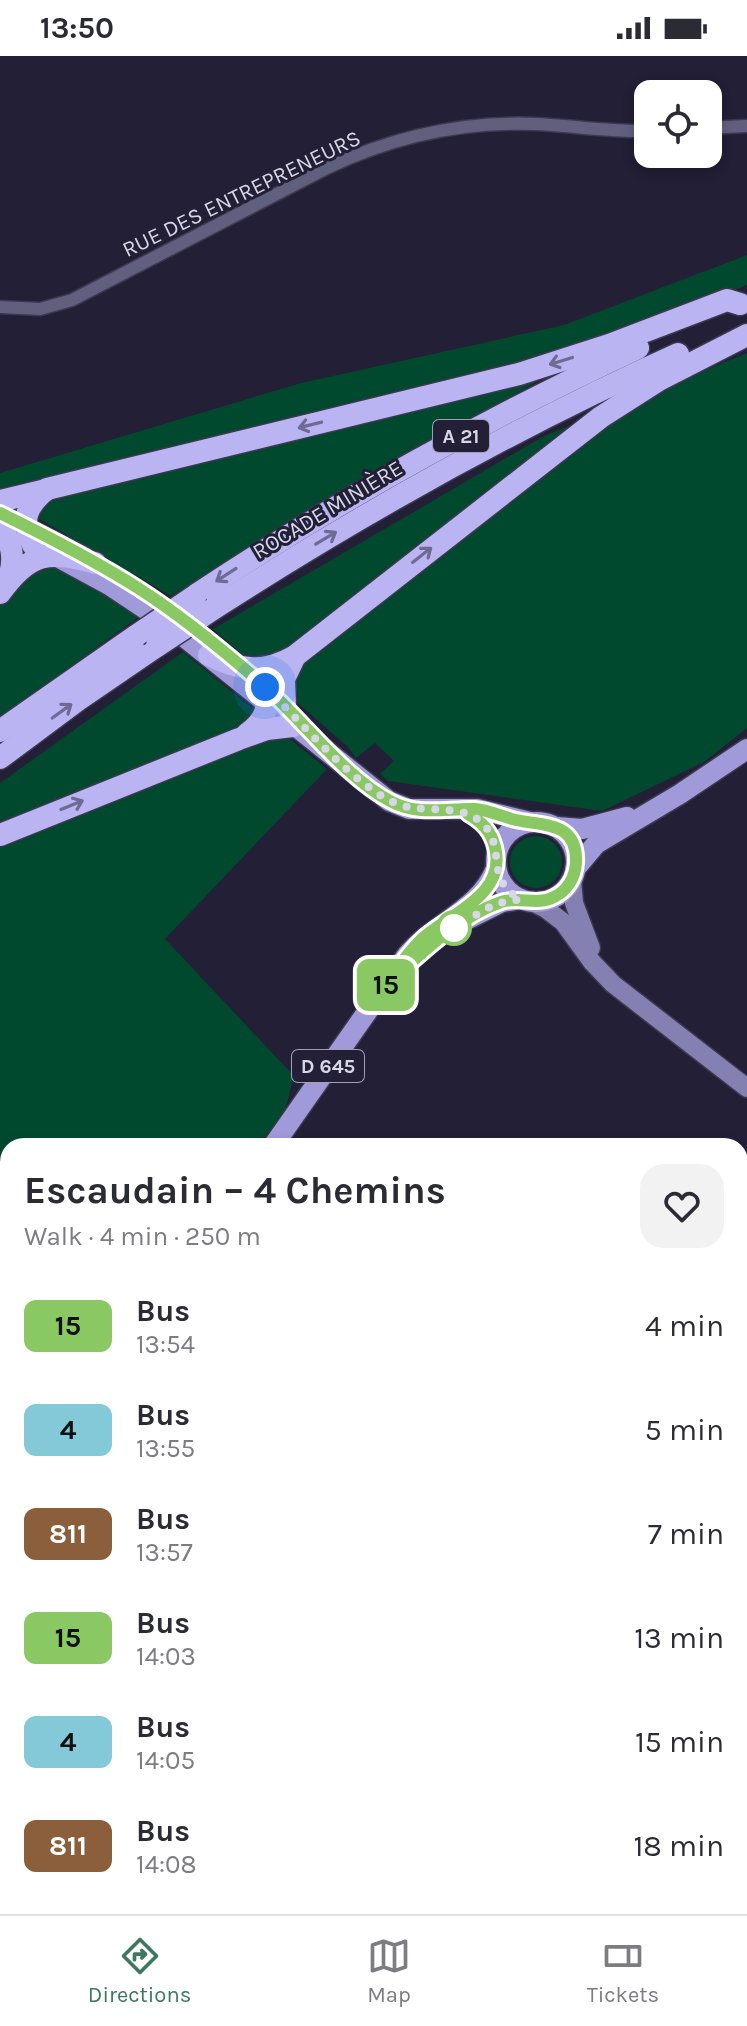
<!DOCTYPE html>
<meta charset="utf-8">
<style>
:root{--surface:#fff;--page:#f2f2f3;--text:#2b2b33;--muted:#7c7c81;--line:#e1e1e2;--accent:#3c7760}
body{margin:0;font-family:Karla,sans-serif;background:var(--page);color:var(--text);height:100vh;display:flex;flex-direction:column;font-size:30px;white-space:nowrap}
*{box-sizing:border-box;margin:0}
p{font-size:26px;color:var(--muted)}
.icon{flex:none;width:44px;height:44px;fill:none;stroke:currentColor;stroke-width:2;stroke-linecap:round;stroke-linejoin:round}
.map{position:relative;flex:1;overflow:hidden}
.sheet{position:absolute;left:0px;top:1082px;width:748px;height:776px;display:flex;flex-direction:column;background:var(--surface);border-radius:24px 24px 0 0;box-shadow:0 4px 12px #0003}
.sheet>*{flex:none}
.badge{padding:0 16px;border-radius:12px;font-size:28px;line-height:52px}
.controls{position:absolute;left:634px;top:24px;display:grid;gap:16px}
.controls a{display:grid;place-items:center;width:88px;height:88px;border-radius:16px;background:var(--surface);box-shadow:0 4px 12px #0003;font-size:40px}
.you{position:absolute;width:40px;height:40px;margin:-20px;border:6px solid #fff;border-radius:50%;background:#1a73e8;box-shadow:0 0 0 12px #1a73e833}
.map>.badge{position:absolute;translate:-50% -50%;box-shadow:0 0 0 4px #fff}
.round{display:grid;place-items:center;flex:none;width:84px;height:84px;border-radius:24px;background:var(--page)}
.headline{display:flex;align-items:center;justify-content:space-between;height:136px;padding:0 24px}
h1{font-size:38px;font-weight:700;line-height:60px}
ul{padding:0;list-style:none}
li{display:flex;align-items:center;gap:24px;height:104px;padding:0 24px}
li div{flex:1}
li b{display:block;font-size:30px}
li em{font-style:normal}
li .badge{min-width:88px;font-weight:700;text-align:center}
.status{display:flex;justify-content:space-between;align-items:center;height:56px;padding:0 40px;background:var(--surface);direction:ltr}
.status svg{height:22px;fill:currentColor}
.menu{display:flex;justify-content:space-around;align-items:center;height:112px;border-top:2px solid var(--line);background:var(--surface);font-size:22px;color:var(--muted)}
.menu a{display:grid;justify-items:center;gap:4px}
.menu .on{color:var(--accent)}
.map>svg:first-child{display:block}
.grass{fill:#00492e}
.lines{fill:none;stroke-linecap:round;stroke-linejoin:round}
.street-casing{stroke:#3b394f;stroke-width:15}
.secondary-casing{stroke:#3b394f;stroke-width:21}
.primary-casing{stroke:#3b394f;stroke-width:23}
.highway-casing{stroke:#3b394f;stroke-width:25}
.street{stroke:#615f7e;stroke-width:12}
.secondary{stroke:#8580b2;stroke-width:18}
.primary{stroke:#a09ada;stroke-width:20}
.highway{stroke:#bab4f2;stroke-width:22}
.highway-bridge-casing{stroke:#3b394f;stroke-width:25;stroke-linecap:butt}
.highway-bridge{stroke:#bab4f2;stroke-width:22}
.oneway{stroke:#6e6a94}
.line-casing{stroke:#fff;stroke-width:18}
.line{stroke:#8ac864;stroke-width:12}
.walk{stroke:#d8d7e7;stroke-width:8;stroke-dasharray:0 14.4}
.stop-dot{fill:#fff;stroke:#8ac864;stroke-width:4}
.labels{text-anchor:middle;stroke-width:6;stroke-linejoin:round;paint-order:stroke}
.shield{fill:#221f36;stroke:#a1a0b2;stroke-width:2}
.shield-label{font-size:20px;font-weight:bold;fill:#d8d7e7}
.street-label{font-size:22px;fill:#d8d7e7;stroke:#221f36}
</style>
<div class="status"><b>13:50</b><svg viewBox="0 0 49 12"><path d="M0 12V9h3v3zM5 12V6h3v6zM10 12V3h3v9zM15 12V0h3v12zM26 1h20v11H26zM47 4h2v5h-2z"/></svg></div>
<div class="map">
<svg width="747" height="1858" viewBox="0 0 747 1858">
<rect width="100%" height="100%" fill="#221f36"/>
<g class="grass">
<polygon points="747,199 747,229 705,246 529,305 536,326 171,540 36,461 0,434 0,417 301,327 564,269"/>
<polygon points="747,297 747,672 704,706 602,755 388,725 380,718 394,705 375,687 356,702 348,691 213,573 544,380"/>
<polygon points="44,510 55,510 140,560 0,662 0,515"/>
<polygon points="183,596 327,713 165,883 294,1020 285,1055 258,1090 8,1090 8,1378 0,1386 0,727"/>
<circle cx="536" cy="806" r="26"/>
</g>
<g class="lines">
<defs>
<g id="street">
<polyline points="708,72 746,70"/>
<path d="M 0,251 L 40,253 L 72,244 L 327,112 C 392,81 464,65 537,68 C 574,70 611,76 648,75"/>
</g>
<g id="secondary">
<polyline points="0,457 86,501"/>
<polyline points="572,823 574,847 591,892"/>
<polyline points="530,845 546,853 563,866 592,906 613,928 747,1032"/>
</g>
<g id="primary">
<polyline points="61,503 109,529 169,569 389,745 409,753 477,753 530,766"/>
<circle cx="536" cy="806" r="40"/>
<polyline points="557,771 582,773 627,761"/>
<polyline points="575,813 596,788 680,738 747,693"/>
<polyline points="468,863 502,846 521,843"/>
<path d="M 273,1090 L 407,899 C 435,866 480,854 496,812"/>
<polyline points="0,1402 8,1394"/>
</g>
<g id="highway">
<polyline points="0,445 46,434"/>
<path d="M 2,473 C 14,490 15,507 7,527"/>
<path d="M 33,489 C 20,464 26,450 47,433 L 519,318 L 609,289 L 727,244 L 740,248"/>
<path d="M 0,537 C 30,496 48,494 95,507"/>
<path d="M 196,539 C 337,445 484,364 638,292"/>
<path d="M 213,553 C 362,457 516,371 678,298"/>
<path d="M 209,599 C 241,615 263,618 295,600 L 601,361 L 659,324 L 747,279"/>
<polyline points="285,650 284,623 295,600"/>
<polyline points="0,675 137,579"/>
<path d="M 247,678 C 265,665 270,652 265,631"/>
<polyline points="0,702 78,644 157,590"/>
<polyline points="0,779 239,683 267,673 293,670"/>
</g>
</defs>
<use href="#street" class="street-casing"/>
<use href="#secondary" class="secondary-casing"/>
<use href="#primary" class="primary-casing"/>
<use href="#highway" class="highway-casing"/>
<use href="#street" class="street"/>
<use href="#secondary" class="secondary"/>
<use href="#primary" class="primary"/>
<use href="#highway" class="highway"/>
<defs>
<g id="highway-bridge">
<polyline points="137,579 196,539"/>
<polyline points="157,590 213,553"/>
</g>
</defs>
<use href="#highway-bridge" class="highway-bridge-casing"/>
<use href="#highway-bridge" class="highway-bridge"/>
</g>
<defs><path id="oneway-shaft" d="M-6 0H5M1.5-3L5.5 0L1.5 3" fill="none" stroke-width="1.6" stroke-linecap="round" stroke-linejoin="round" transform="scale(2)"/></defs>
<g class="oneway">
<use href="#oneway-shaft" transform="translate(561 305) rotate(163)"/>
<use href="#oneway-shaft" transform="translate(310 369) rotate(166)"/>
<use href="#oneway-shaft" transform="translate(326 482) rotate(-31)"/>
<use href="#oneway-shaft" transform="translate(422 499) rotate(-38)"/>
<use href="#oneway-shaft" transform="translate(226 519) rotate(147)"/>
<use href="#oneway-shaft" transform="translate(62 655) rotate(-36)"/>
<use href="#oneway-shaft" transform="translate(72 749) rotate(-22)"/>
</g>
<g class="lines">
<defs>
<path id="line" d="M 0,457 C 47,480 94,504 138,532 C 182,560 223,594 262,628 C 302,663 346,723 392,746 C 419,760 447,752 475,753 C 489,754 503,761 516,764 C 543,770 578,765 576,807 C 575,822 567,835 554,841 C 537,850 519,840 501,846 C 456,862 419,900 384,931 C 396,914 408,896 423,882 C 452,857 507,838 495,791 C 491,775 482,766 468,758"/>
</defs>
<use href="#line" class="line-casing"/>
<use href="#line" class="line"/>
<path class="walk" d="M 265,631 C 301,665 350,726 393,746 C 421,760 456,745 481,766 C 508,790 483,825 521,843 L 495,848 L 452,873 L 454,872"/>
</g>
<circle class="stop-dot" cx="454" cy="872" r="16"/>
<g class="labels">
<g class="shield">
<rect x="433" y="364" width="56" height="32" rx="6"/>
<rect x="292" y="994" width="72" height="32" rx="6"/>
</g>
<g class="shield-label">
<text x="461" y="387">A 21</text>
<text x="328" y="1017">D 645</text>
</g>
<g class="street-label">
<text transform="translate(241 137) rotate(-26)" y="8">RUE DES ENTREPRENEURS</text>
<text transform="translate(327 453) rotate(-31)" y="8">ROCADE MINIÈRE</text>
</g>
</g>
</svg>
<div class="controls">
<a><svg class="icon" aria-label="locate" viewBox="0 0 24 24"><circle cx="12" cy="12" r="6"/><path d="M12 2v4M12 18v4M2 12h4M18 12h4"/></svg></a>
</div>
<div class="you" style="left:265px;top:631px"></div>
<b class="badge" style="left:386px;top:929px;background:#8ac864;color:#111">15</b>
<section class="sheet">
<div class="headline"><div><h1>Escaudain – 4 Chemins</h1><p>Walk · 4 min · 250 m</p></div><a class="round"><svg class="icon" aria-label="heart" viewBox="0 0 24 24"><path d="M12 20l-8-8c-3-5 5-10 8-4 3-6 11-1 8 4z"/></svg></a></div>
<ul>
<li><span class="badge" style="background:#8ac864;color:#111">15</span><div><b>Bus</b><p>13:54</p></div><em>4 min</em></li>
<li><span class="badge" style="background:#84c9d8;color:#111">4</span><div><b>Bus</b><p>13:55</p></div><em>5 min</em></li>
<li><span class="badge" style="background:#8b5e3c;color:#fff">811</span><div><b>Bus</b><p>13:57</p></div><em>7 min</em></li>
<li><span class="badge" style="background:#8ac864;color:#111">15</span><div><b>Bus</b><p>14:03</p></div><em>13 min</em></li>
<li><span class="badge" style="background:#84c9d8;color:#111">4</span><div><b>Bus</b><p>14:05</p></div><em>15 min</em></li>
<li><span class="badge" style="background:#8b5e3c;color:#fff">811</span><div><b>Bus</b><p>14:08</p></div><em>18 min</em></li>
</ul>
</section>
</div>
<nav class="menu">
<a class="on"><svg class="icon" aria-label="directions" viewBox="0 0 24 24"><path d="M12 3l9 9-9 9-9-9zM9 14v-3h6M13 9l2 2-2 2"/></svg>Directions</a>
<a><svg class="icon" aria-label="map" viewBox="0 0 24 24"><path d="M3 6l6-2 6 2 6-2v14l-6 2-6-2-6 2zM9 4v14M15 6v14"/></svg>Map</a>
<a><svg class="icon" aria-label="tickets" viewBox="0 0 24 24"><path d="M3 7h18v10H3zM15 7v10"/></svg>Tickets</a>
</nav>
